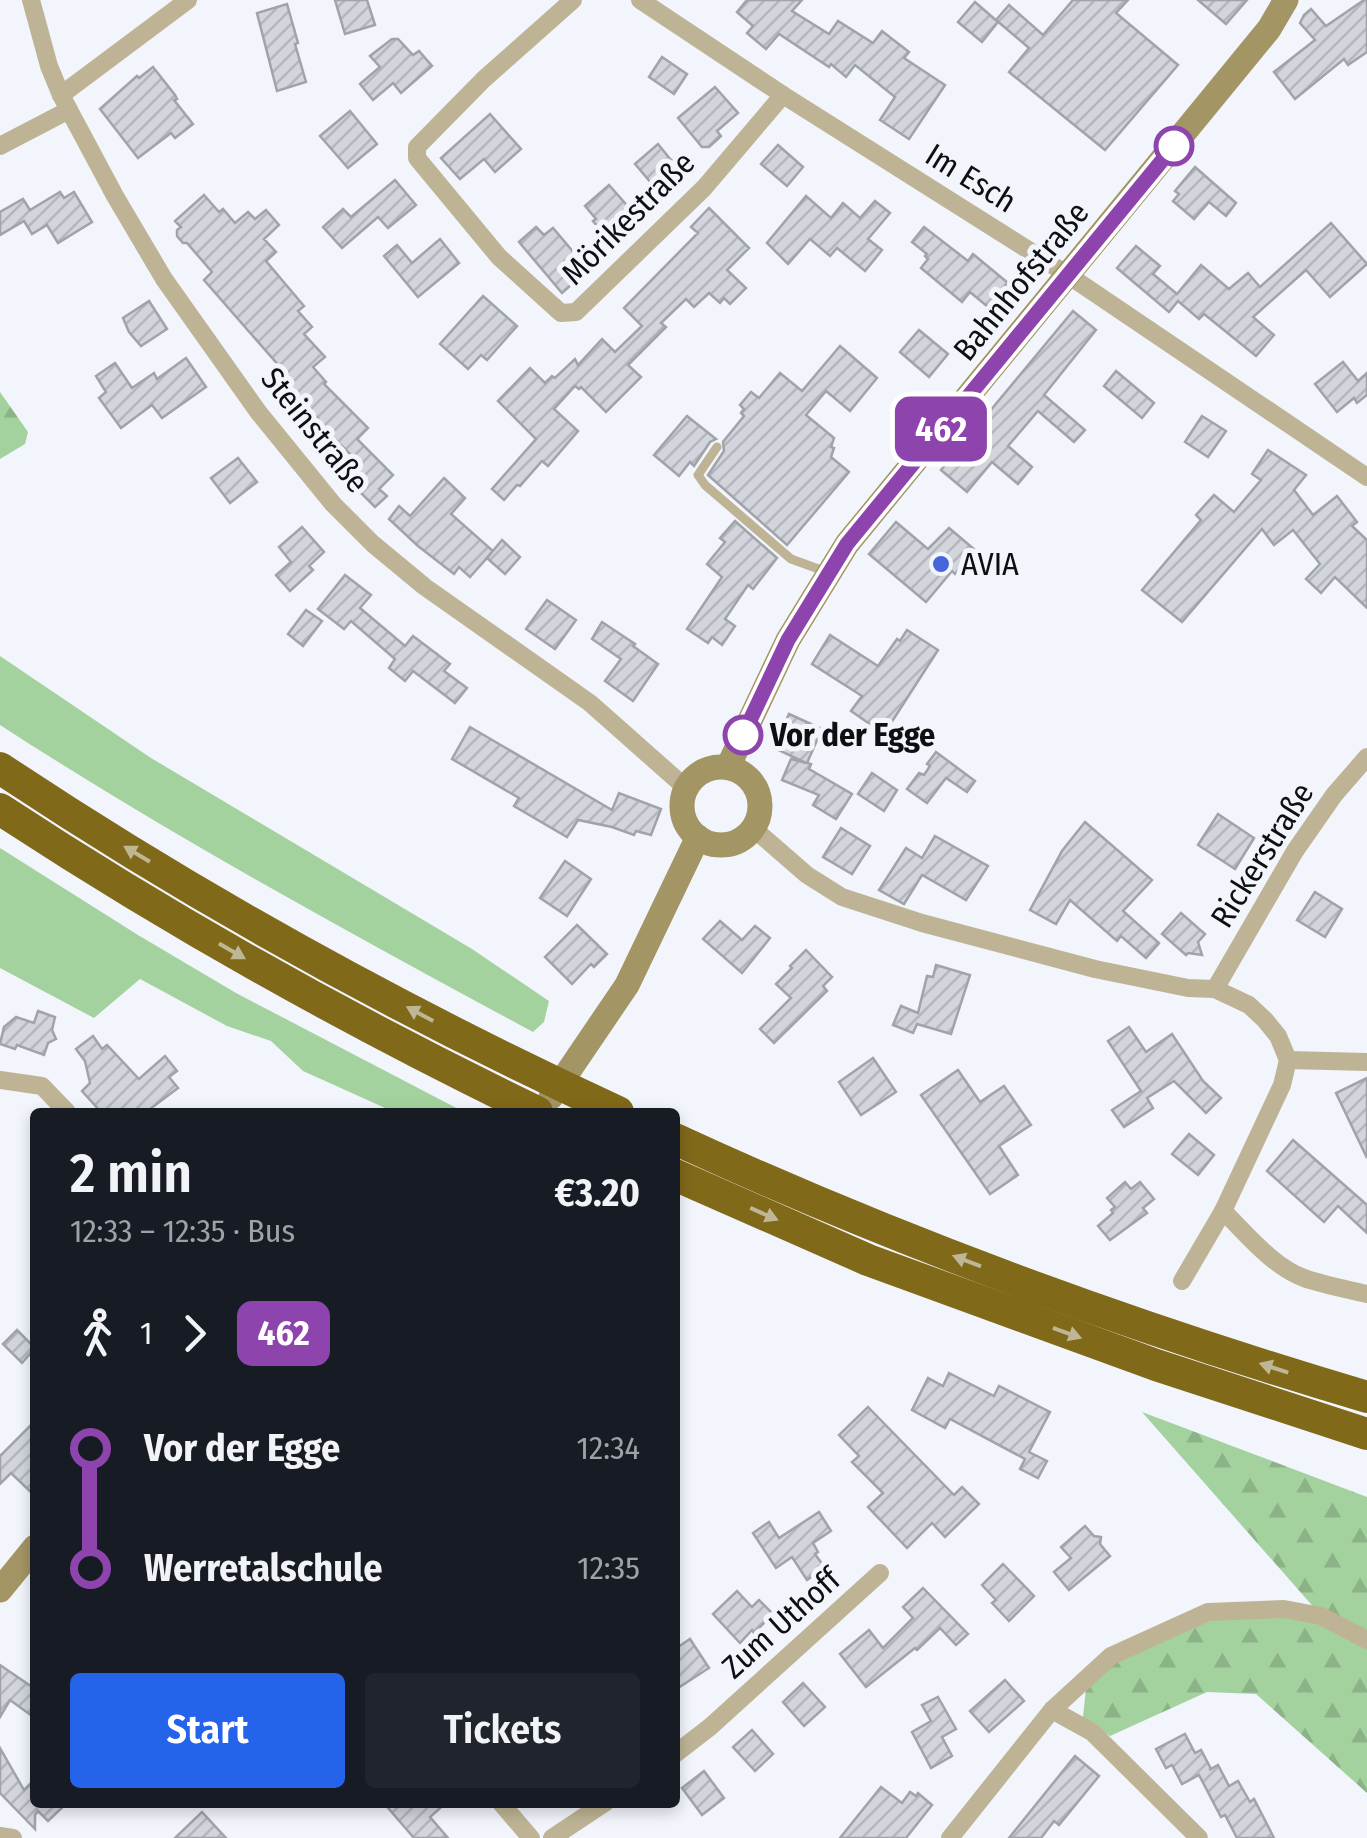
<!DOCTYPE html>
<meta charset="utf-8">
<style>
:root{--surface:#171b24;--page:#20242c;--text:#f1f3f6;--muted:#9ea1a6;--accent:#2563eb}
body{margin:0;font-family:"Fira Sans Condensed",sans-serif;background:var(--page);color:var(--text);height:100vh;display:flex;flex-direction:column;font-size:38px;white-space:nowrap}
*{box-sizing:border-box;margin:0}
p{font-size:32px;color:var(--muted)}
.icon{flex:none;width:55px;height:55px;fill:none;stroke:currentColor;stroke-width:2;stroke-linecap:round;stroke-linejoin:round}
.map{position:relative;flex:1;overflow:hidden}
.sheet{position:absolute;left:30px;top:1108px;width:650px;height:700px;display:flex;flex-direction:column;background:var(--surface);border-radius:10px;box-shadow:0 5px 15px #0003}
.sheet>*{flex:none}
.badge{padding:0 20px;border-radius:15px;font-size:35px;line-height:65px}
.map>.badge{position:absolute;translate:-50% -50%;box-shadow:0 0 0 5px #fff}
.legs{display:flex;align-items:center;gap:15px;height:110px;padding:0 40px;font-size:32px}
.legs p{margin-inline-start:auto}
.overview{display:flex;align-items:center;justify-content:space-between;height:170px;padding:0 40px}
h1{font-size:55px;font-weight:600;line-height:75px}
.button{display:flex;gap:20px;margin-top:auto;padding:20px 40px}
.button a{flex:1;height:115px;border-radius:10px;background:var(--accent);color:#fff;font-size:40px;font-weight:600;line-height:115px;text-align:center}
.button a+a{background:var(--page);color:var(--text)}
ul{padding:0 40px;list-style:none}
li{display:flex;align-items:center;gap:35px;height:120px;font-size:38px}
li i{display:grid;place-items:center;width:15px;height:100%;margin:0 12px;background:currentColor}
li i::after{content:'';width:25px;height:25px;margin:-12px;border:8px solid;border-radius:50%;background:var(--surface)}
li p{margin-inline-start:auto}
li:first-child i{background:linear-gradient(#0000 50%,currentColor 0)}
li:last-child i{background:linear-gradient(currentColor 50%,#0000 0)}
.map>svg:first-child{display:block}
.green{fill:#a4d29e}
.forest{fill:url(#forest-firs)}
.building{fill:url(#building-hatch);stroke:#a0a3aa;stroke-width:2.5}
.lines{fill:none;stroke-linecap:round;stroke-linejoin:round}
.lane{stroke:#beb495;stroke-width:9}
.street{stroke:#beb495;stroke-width:18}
.secondary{stroke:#a49565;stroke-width:25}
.highway{stroke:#806919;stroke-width:32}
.oneway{fill:#bfb696}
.line-1-casing{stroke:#fff;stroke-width:22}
.line-1{stroke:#8e44ad;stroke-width:15}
.stop-1-dot{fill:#fff;stroke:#8e44ad;stroke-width:5}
.poi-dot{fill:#4665d8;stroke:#f2f5fc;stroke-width:4}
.labels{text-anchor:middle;stroke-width:10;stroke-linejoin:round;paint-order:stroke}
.street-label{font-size:32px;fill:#0e0f11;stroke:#f2f5fc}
.poi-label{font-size:32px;fill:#0e0f11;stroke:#f2f5fc;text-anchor:start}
.stop-label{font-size:32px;font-weight:bold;fill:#0e0f11;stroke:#f2f5fc;text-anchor:start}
</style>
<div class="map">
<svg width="1367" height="1838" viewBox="0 0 1367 1838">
<defs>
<pattern id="forest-firs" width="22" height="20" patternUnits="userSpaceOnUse" patternTransform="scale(2.5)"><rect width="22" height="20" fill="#a4d29e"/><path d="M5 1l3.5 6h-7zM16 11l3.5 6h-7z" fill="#8cb387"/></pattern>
<pattern id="building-hatch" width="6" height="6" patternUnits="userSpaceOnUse" patternTransform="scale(2.5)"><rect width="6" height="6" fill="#d2d5dc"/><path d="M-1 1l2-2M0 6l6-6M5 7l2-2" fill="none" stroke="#b3b6bc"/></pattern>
</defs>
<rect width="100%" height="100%" fill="#f2f5fc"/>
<g class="green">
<path d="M 0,656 L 151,758 L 472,949 L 549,1001 L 544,1022 L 533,1032 C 351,934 173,837 0,725 Z"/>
<polygon points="0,848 138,935 236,993 464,1112 394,1112 303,1071 271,1041 227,1026 140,979 94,1018 0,968"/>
</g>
<g class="forest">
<polygon points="0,392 28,432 25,444 0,459"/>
<polygon points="1142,1412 1367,1497 1367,1793 1256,1694 1207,1692 1110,1736 1083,1717 1086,1688 1115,1661 1208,1618 1283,1616 1331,1627"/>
</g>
<g class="building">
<polygon points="335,0 367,0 375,25 345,34"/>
<polygon points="747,0 802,0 792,11 829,34 838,21 873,43 882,31 909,52 904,58 945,85 909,139 880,120 895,97 855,65 846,77 831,64 829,67 779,34 766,49 747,33 753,26 737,12"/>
<polygon points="1073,0 1128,0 1116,13 1178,65 1105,150 1009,72 1029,48 996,20 1009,5 1043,35"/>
<polygon points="1198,0 1247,0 1226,24"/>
<polygon points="1364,0 1367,0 1367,52 1348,65 1344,59 1295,99 1274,72 1315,40 1300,23 1304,15 1311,9 1326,26"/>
<polygon points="975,2 998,22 982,42 958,22"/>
<polygon points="287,4 298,43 295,44 306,82 277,91 257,13"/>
<polygon points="392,39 398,39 413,55 419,51 432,66 401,93 393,83 373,100 360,84 380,67 370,56"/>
<polygon points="662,57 687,74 674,94 649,77"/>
<polygon points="153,67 175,95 177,99 174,100 193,124 175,138 171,133 138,158 100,109 137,76 139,78"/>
<polygon points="715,87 738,113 717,131 721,136 709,147 702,147 678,118"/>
<polygon points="350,111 377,144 348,168 320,136"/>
<polygon points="490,114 521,149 495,172 484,159 460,179 441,158"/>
<polygon points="658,144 671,160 678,160 678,168 686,177 663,197 635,164"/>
<polygon points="778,145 803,167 787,186 761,164"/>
<polygon points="1195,167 1236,203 1226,216 1209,202 1194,219 1173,201 1179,194 1175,191"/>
<polygon points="395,180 416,205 388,228 378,217 342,248 323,227 343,209 351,217"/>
<polygon points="609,185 638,218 630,225 630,229 612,244 593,221 596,219 585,206"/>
<polygon points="60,192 64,198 74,192 92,222 58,243 47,225 32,234 24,221 0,235 0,212 23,199 30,210"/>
<polygon points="204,195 219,212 223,209 235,223 248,212 255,219 266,210 279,225 264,239 276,252 266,261 304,306 298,311 312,327 304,334 325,357 313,367 326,382 324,384 368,428 357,439 393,475 379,489 387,496 375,507 341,473 354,458 320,424 321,422 285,380 277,369 280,367 204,280 212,272 187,243 183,243 177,236 177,230 181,227 175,221"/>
<polygon points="806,196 831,218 843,203 860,218 875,201 890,213 868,239 882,250 865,271 837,248 830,256 810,239 788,264 767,243"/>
<polygon points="709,208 749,248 727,270 746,288 730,304 724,298 720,303 709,293 694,307 686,299 661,323 666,327 628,365 641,377 606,412 581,387 579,389 575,386 554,409 578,431 548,466 542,461 520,486 517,485 504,500 492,489 536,439 498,401 530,368 545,383 552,376 555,378 575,359 578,365 602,339 615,352 642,326 624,308 695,236 698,233 691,227"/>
<polygon points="1331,223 1367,264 1330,297 1306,270 1253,317 1274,335 1256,356 1204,314 1199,319 1178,301 1169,312 1117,268 1136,246 1160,266 1153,274 1177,294 1201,265 1229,289 1248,273 1260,287"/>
<polygon points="536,227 544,235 553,228 581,261 572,269 580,277 562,293 519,242"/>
<polygon points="924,227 968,261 973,254 1008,283 988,307 970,292 962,302 921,268 928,259 925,256 927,254 912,242"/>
<polygon points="440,239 459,263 418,297 384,256 397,245 412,263"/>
<polygon points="483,296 517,326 487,360 481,355 468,369 440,344"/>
<polygon points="149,301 167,329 141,346 129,332 123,318"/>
<polygon points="1073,311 1096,330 1044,395 1085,430 1074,442 1038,411 1008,446 1032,467 1018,484 992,462 967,492 941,470"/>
<polygon points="919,330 948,354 929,377 900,352"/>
<polygon points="840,346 877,378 850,411 826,391 806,415 834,438 831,447 834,448 831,457 849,472 787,545 708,475 724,451 723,442 744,416 741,413 744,409 740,405 751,392 759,398 780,373 802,391"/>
<polygon points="186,358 206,387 162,418 152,405 121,428 99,398 106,392 96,376 115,363 132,388 154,373 157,379"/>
<polygon points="1343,362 1358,381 1367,373 1367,395 1357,403 1354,398 1337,412 1315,384"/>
<polygon points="1116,371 1154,403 1142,418 1104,386"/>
<polygon points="687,416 716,439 710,442 694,466 690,462 679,476 654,455"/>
<polygon points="1202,416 1226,431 1208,457 1185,442"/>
<polygon points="1268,450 1306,475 1294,490 1313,515 1337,496 1357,522 1352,526 1367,540 1367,608 1335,577 1321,593 1306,579 1320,564 1293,530 1274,545 1262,529 1182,622 1142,590 1201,520 1196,515 1214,495 1234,512 1261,480 1252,474"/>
<polygon points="238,458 257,482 230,503 211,478"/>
<polygon points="444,478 465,498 451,514 493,551 470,577 459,567 454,574 418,546 389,519 399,506 410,516"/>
<polygon points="735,521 777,558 753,589 748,585 725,619 735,626 722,645 712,637 708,643 687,629 722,577 707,564 725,542 720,538"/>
<polygon points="896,522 928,549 949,528 975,550 955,574 952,571 926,602 869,554"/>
<polygon points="302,527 324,552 309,566 313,570 290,591 276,575 291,562 279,547"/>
<polygon points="502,540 520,557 505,574 487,558"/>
<polygon points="345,575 371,595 360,608 405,646 413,636 450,664 444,671 467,688 455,703 413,671 405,681 389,668 395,659 351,621 344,629 318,609"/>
<polygon points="547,600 576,620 555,649 526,629"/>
<polygon points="306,610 322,621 303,646 288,634"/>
<polygon points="602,622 635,644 633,646 658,664 633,701 605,681 621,659 592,639"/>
<polygon points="907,630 938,650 884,734 851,711 862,696 812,664 830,635 878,666 897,639 900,641"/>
<polygon points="789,714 822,729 807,763 811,764 809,769 852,794 836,819 813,805 819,795 782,780 791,759 806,763 774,748"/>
<polygon points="470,727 612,810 619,793 661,809 651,835 636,831 634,835 612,827 578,820 567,837 514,806 519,798 452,759"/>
<polygon points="936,752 975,781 967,792 946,778 927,803 907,789 919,773 924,775 930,766 927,764"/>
<polygon points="872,773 897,790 884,811 858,794"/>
<polygon points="1218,814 1254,838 1235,869 1198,845"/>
<polygon points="1085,822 1152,880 1123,911 1159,943 1146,958 1121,936 1117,941 1070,900 1056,924 1030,910 1062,851"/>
<polygon points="841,828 870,846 852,874 823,857"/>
<polygon points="935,836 988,866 966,900 922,875 904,904 879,890 906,848 922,858"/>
<polygon points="565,861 591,879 567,916 540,898"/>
<polygon points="1315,892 1342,909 1325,937 1297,920"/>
<polygon points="1181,913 1205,934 1198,942 1202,955 1188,953 1186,955 1162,934"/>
<polygon points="720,921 742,940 755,926 770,938 742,973 703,939"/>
<polygon points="577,925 607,954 594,967 591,964 572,984 545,957"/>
<polygon points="806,950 832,977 823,986 827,991 774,1043 760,1029 791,998 776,984 792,968 790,966"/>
<polygon points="936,965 970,975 951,1034 917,1024 913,1033 893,1025 901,1006 918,1013 927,976 933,977"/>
<polygon points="38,1011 55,1017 52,1030 56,1039 48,1043 44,1055 17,1045 15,1049 0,1044 4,1027 16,1017 34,1023"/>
<polygon points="1129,1027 1146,1052 1172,1034 1203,1081 1221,1098 1206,1113 1174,1081 1147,1098 1153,1108 1124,1127 1112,1110 1141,1091 1108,1041"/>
<polygon points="93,1036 102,1049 107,1045 139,1079 165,1056 177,1071 169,1077 178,1088 146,1112 101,1112 82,1091 90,1083 85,1061 76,1049"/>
<polygon points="873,1058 896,1092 861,1115 839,1082"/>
<polygon points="958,1070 980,1102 1004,1086 1031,1125 999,1146 1018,1175 990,1194 921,1095"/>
<polygon points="1367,1078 1367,1158 1336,1093"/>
<polygon points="1189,1134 1214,1155 1198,1175 1172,1154"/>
<polygon points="1293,1140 1367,1205 1367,1233 1338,1206 1324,1222 1267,1171"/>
<polygon points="1125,1182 1131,1189 1140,1182 1154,1199 1143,1208 1147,1213 1110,1240 1098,1226 1113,1213 1111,1210 1115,1207 1107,1198"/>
<polygon points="17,1330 35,1348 22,1363 3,1344"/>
<polygon points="949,1373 994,1396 999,1386 1050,1412 1029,1452 1047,1461 1038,1478 1020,1469 1025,1459 950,1419 945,1428 912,1410 928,1378 943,1386"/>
<polygon points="868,1407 954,1495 962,1487 979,1504 945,1537 932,1523 907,1548 868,1507 883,1493 852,1462 859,1456 839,1435"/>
<polygon points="35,1421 35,1496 11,1473 0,1484 0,1456"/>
<polygon points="819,1512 831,1531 813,1543 818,1552 815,1554 825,1568 807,1580 792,1557 776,1568 753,1533 769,1522 779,1538"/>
<polygon points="1085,1526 1094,1536 1101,1537 1100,1544 1110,1556 1069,1590 1054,1572 1071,1558 1061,1547"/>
<polygon points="1003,1564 1034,1596 1009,1621 992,1603 996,1600 982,1585"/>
<polygon points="923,1588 968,1634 956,1645 940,1628 917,1650 915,1648 866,1687 840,1654 869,1630 883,1648 913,1618 903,1607"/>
<polygon points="737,1591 752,1607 759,1600 773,1614 754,1633 752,1630 740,1643 713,1614"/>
<polygon points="690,1639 709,1668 675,1690 675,1649"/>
<polygon points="0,1665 35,1689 35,1718 10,1700 0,1717"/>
<polygon points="1005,1680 1024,1701 989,1732 970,1711"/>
<polygon points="803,1683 825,1707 804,1726 783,1702"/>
<polygon points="938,1697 956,1729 942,1737 952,1756 931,1768 912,1732 931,1721 922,1705"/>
<polygon points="752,1730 773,1754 755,1771 733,1747"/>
<polygon points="1185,1734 1195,1753 1201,1750 1211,1769 1209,1770 1218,1765 1229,1786 1238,1781 1250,1802 1254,1799 1274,1838 1237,1838 1225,1815 1221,1817 1199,1775 1182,1784 1172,1765 1166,1768 1156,1749"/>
<polygon points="0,1748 24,1790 35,1779 35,1802 68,1802 48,1821 38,1811 35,1815 35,1829 0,1793"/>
<polygon points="1075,1756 1099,1776 1059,1825 1054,1821 1041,1838 1009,1838"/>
<polygon points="704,1771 724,1798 702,1815 682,1788"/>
<polygon points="881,1787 902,1803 910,1792 916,1796 918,1793 932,1805 906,1838 840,1838"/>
<polygon points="383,1802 447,1802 430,1817 448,1838 414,1838"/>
<polygon points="202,1812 226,1838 175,1838"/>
</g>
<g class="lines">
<polyline class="lane" points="717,447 698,475 705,485 791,559 827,572"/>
<g class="street">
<polyline points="31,0 49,66 61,95 115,196 164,279 259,413 333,504 373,544 425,587 590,703 686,788"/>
<polyline points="573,0 484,79 417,147 417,158 499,257 561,313 576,312 704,188 783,95"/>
<polyline points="640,0 783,95 1068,275 1367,477"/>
<polyline points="61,95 188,0"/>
<polyline points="0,146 69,110"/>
<polyline points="753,828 807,875 842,897 922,923 1095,969 1188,988 1215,989 1249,1005 1265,1020 1278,1036 1288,1060 1282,1085 1223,1211 1182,1281"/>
<polyline points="1215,989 1295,851 1334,795 1367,757"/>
<polyline points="1288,1060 1367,1062"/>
<polyline points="0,1080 42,1086 67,1112"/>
<path d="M 1223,1211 C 1247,1234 1272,1266 1304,1278 C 1324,1285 1346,1289 1367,1294"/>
<polyline points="1052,1710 1092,1732 1199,1838"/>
<polyline points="675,1754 710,1727 880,1573"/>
<polyline points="500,1802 531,1838"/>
<polyline points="0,1836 13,1838"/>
<polyline points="552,1838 606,1802"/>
<polyline points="950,1838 1052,1710 1111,1656 1208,1612 1284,1609 1321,1616 1367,1640"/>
</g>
<g class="secondary">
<polyline points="728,767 788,640 847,544 1269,29 1286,0"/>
<circle cx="721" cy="806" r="39"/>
<polyline points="551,1097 627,985 698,837"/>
<polyline points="0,1590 35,1547"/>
</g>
<g class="highway">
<path d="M 0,768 C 195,898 406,1014 618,1112"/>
<path d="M 0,809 C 172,922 353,1023 537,1112"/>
<path d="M 675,1139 C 898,1242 1131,1327 1367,1397"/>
<polyline points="675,1175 868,1260 1156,1365 1367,1434"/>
</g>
</g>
<defs><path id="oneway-solid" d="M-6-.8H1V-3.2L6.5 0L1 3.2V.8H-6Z" transform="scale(2.5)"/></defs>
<g class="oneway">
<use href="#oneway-solid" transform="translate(137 854) rotate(-149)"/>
<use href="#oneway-solid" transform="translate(232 951) rotate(30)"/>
<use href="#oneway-solid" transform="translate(420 1014) rotate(-152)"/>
<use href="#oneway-solid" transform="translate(764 1214) rotate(24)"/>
<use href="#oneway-solid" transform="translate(967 1261) rotate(-159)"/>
<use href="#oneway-solid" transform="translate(1067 1333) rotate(20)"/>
<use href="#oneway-solid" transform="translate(1274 1368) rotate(-162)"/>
</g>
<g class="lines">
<defs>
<polyline id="line-1" points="743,735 788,640 847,544 1174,146"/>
</defs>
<use href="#line-1" class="line-1-casing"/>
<use href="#line-1" class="line-1"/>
</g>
<g class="stop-1-dot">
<circle cx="1174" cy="146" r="18"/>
<circle cx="743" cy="735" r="18"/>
</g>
<circle class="poi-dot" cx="941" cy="564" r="10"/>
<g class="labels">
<g class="street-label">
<text transform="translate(971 178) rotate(32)" y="11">Im Esch</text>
<text transform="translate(628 218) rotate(-45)" y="11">Mörikestraße</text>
<text transform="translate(1021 281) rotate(-51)" y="11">Bahnhofstraße</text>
<text transform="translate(315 430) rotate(51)" y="11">Steinstraße</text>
<text transform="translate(1262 855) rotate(-58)" y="11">Rickerstraße</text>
<text transform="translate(781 1623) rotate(-42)" y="11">Zum Uthoff</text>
</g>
<g class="poi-label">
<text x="961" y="575">AVIA</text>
</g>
<g class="stop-label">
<text x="770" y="746">Vor der Egge</text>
</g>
</g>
</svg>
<b class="badge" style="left:941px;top:429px;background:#8e44ad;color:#fff">462</b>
<section class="sheet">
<div class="overview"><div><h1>2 min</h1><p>12:33 – 12:35 · Bus</p></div><b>€3.20</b></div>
<div class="legs"><svg class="icon" aria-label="walk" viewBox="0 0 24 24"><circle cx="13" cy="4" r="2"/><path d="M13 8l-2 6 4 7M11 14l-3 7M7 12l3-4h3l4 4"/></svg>1<svg class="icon" aria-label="forward" viewBox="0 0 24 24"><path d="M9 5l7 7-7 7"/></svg><b class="badge" style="background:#8e44ad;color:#fff">462</b></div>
<ul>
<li><i style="color:#8e44ad"></i><b>Vor der Egge</b><p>12:34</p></li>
<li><i style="color:#8e44ad"></i><b>Werretalschule</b><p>12:35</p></li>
</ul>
<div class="button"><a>Start</a><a>Tickets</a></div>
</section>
</div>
